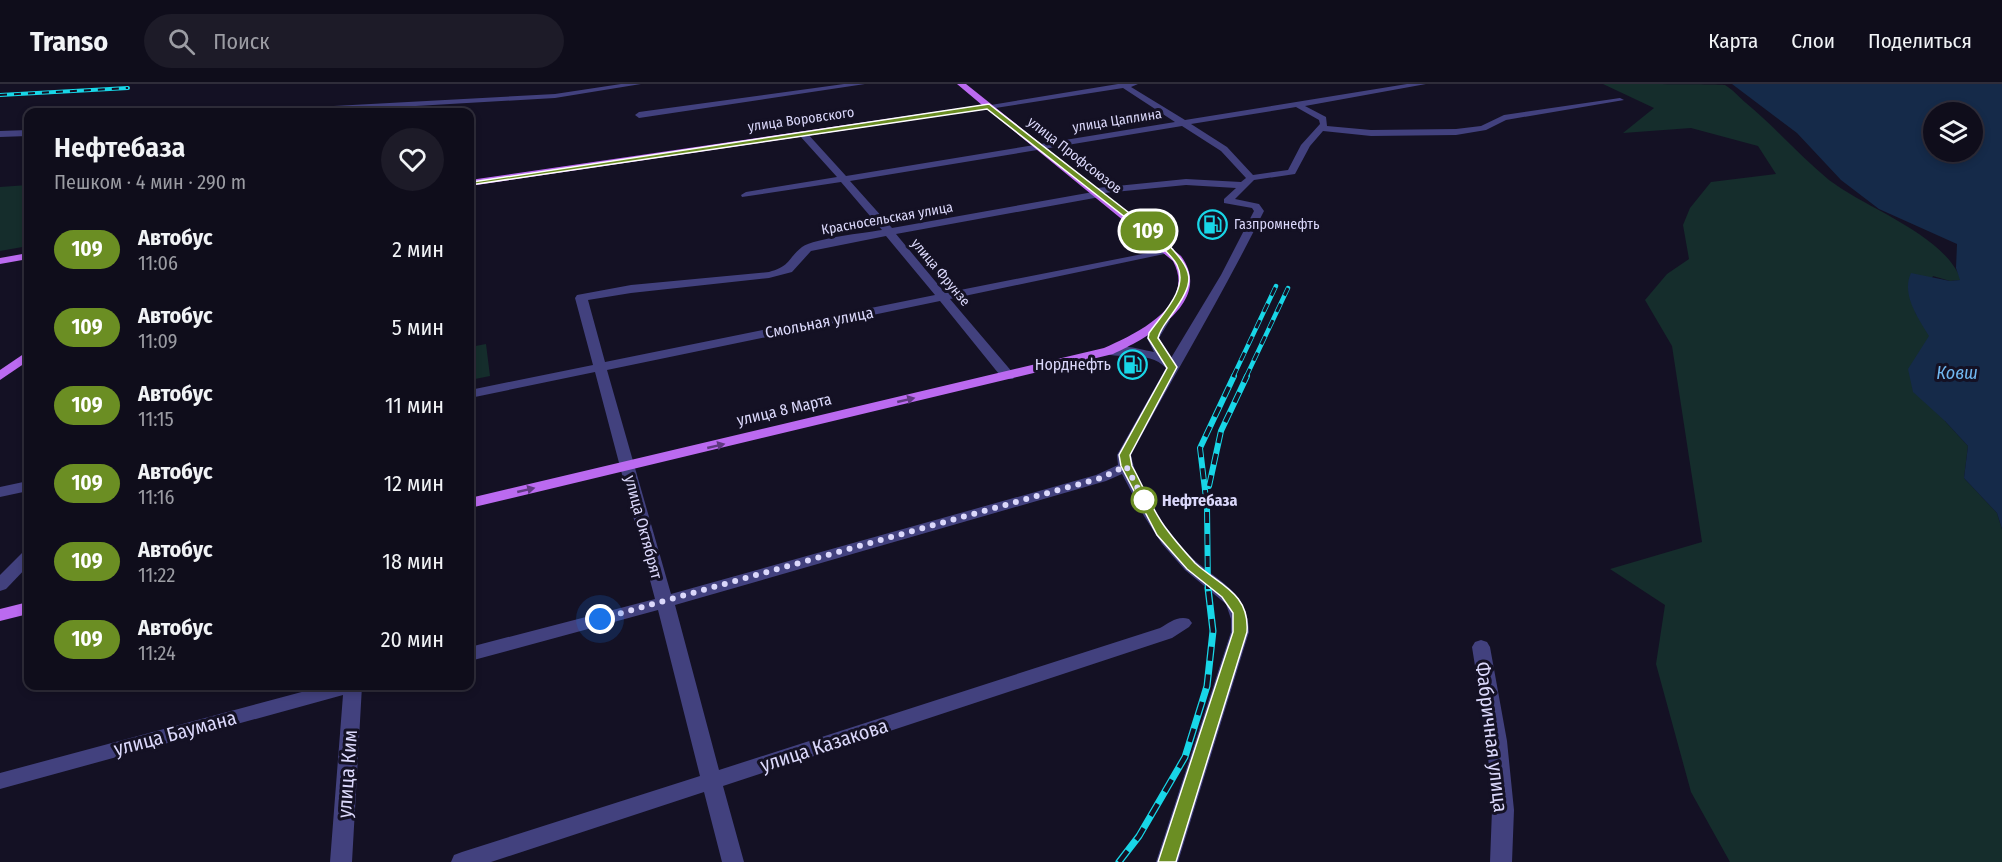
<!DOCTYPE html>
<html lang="ru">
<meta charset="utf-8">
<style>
:root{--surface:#0f0d1b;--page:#1d1b28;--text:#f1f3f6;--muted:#9b9ca3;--line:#2f2d3a}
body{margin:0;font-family:"Fira Sans Condensed",sans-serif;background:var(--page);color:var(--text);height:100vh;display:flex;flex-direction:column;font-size:22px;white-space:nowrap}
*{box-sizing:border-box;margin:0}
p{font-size:20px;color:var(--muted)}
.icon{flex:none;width:33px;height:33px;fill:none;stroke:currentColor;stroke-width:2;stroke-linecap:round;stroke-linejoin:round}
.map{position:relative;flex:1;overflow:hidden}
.side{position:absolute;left:24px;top:24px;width:450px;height:582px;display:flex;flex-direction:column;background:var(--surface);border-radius:12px;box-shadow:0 3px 9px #0003,0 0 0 2px var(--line)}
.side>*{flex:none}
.badge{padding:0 12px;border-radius:20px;font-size:21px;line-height:39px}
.buttons{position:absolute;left:1923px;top:18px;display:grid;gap:12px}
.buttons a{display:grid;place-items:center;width:60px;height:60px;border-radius:50%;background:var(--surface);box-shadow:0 3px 9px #0003,0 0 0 2px var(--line);font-size:30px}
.you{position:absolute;width:30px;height:30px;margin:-15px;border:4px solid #fff;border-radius:50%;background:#1a73e8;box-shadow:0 0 0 9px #1a73e833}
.map>.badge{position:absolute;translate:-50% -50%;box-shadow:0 0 0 3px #fff}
.round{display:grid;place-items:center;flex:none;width:63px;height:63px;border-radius:32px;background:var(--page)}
.overview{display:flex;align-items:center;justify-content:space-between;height:102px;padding:0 30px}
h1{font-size:28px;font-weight:600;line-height:45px}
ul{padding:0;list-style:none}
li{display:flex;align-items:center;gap:18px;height:78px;padding:0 30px}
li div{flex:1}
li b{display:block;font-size:22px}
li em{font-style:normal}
li .badge{min-width:66px;font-weight:700;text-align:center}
header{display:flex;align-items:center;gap:36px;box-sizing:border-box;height:84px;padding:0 30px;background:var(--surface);border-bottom:2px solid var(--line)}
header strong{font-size:28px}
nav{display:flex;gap:33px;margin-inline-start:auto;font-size:21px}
.search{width:420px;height:54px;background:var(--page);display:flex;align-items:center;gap:15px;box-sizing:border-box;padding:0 21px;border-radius:33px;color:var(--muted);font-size:22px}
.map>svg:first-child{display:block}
.green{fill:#152d2c}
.water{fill:#152a49;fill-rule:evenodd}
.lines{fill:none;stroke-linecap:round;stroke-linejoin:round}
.minor{fill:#42417e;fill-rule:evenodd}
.major{fill:#bb6af0;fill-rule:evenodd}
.rail-far3-casing{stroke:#18d6e7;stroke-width:4}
.rail-far2-casing{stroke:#18d6e7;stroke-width:4.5}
.rail-far1-casing{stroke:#18d6e7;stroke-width:6}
.rail-casing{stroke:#18d6e7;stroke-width:7}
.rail-far3{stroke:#141124;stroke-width:2;stroke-dasharray:7;stroke-linecap:butt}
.rail-far2{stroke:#141124;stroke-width:3;stroke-dasharray:9;stroke-linecap:butt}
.rail-far1{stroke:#141124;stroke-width:4;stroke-dasharray:11;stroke-linecap:butt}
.rail{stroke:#141124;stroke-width:4.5;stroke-dasharray:14;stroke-linecap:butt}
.oneway{fill:#5f3980}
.line{fill:#6b8e23;stroke:#fff;stroke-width:1.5}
.walk{stroke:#dbd8fb;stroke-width:6;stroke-dasharray:0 10.8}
.stop-dot{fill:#fff;stroke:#6b8e23;stroke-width:3}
.labels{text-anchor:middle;stroke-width:6;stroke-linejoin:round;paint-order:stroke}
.far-street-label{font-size:14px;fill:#dbd8fb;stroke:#141124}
.far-poi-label{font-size:14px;fill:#dbd8fb;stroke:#141124;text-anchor:start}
.street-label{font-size:16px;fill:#dbd8fb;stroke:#141124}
.poi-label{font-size:16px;fill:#dbd8fb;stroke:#141124;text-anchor:end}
.stop-label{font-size:16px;font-weight:bold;fill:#dbd8fb;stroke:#141124;text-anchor:start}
.water-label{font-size:18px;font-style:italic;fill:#70b7f0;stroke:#141124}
.near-street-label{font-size:20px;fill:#dbd8fb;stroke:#141124}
</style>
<header>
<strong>Transo</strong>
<div class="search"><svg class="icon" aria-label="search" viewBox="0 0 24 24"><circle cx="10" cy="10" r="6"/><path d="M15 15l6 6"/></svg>Поиск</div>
<nav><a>Карта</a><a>Слои</a><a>Поделиться</a></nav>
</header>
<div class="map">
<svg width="2002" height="778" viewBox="0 0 2002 778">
<rect width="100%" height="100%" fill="#141124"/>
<g class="green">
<path d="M 1603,0 C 1620,0 1717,0 1725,1 C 1732,5 1739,13 1746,19 C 1775,43 1800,72 1829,96 C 1867,125 1945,151 1961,196 L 1950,197 L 1933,192 L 1915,228 L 1930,252 L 1945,337 L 1968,362 L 1964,394 L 1997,429 L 2002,445 L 2002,778 L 1730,778 L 1691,708 L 1656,580 L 1665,521 L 1610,485 L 1702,458 L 1672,262 L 1645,216 L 1667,190 L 1689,175 L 1683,141 L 1690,124 L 1711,98 L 1776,90 L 1758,62 L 1691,44 L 1623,49 L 1654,24 Z"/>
<polygon points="28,101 28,162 0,167 0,103"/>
<polygon points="486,260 490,292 470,296 470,263"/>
</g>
<path class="water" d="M 1732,0 L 2002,0 L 2002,445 L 1997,429 L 1964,394 L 1968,362 L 1945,337 L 1913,308 L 1908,285 L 1929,252 C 1918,234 1901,210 1911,189 L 1950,197 L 1960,196 L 1956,184 L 1957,160 L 1879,125 L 1841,96 L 1797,49 ZM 1934,28 L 1972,28 L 1972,68 L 1934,68 Z"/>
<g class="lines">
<g class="minor">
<polygon points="621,0 641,0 555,14 313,28 274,28 278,25 555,10"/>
<polygon points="844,0 865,0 639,34 635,31 639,28"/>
<path d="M 1118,0 L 1138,0 L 1131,3 L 1185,36 L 1407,0 L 1426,0 L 1305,22 L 1326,33 L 1327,42 L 1371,46 L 1456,45 L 1481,42 L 1504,31 L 1620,14 L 1624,16 L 1506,36 L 1486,46 L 1456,51 L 1371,52 L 1323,47 L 1310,62 L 1295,90 L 1254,96 L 1235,115 L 1259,120 L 1264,127 C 1223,210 1175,289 1131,371 C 1137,404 1166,447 1189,471 C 1215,497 1248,505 1249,548 L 1178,778 L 1156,778 L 1231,548 L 1231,535 L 1226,520 L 1185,486 L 1162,460 L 1144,432 L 1122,390 L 1106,397 L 675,521 L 719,686 L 1160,544 C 1169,539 1178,531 1189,535 L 1192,539 L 1189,543 L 1172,554 L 723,702 L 744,778 L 722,778 L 704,708 L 491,778 L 451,778 L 454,771 L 462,768 L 700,692 L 658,526 L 470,577 L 470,563 L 655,515 L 595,288 L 470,314 L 470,306 L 593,281 L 575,214 L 577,211 L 631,201 L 769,188 C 791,182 787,175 802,163 C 816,154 864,149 882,146 L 841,98 L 742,113 L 741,111 L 746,108 L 837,93 L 800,52 L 800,48 L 806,48 L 846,92 L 1175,38 L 1123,4 L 989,25 L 985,22 ZM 1296,23 L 1319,36 L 1320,40 L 1301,61 L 1288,86 L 1253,91 L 1227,63 L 1191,40 ZM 1182,42 L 1221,67 L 1246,94 L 1241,98 L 1186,95 L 1097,104 L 1093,105 L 1093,108 L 892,144 L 850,97 ZM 1186,101 L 1236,104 L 1224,115 L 1224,119 L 1252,124 L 1254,127 L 1221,191 L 1171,274 L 1159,254 L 1170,236 L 1164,232 L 1160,233 L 1147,254 L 1154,268 C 1140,265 1113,257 1102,267 C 1114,278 1148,264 1166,284 L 1117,371 L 1118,381 L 1096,391 L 671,510 L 607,286 L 940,217 L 1003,295 L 1013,295 L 1015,292 L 1013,289 L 950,215 L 1169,169 L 1174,166 L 1173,164 L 945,209 L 896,150 L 1100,113 L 1104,109 ZM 886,152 L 935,211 L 605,278 L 588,216 L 631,209 L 769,194 L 792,188 L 811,167 Z"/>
<polygon points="28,46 28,52 0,53 0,47"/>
<polygon points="28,397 28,407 0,413 0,403"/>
<polygon points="28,468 28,482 6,505 0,507 0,491 22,469"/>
<polygon points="1481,556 1487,558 1490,563 1507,657 1514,726 1512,778 1490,778 1492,726 1487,657 1472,563 1475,558"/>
<polygon points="324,602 362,602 352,778 330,778 343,611 0,705 0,689"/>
</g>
<g class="major">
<path d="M 957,0 L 966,0 L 1181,172 C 1215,218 1146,255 1113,270 L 470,424 L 470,414 L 1104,264 C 1136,250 1197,221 1173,177 L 987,25 L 470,102 L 470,96 L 982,21 Z"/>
<polygon points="28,169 28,175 0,180 0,174"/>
<polygon points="28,267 28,277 0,296 0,286"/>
<polygon points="28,518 28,530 0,537 0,525"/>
</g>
<defs>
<polyline id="rail-far3" points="0,11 128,4"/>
<g id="rail-far2">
<polyline points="1233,293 1276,202"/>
<polyline points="1246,293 1288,204"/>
</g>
<g id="rail-far1">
<polyline points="1209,402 1221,347 1247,292"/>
<polyline points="1208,505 1207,423 1200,364 1234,292"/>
</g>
<polyline id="rail" points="1119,778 1139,752 1185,673 1207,602 1213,547 1208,504"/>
</defs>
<use href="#rail-far3" class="rail-far3-casing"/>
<use href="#rail-far2" class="rail-far2-casing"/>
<use href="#rail-far1" class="rail-far1-casing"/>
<use href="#rail" class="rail-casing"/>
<use href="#rail-far3" class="rail-far3"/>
<use href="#rail-far2" class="rail-far2"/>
<use href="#rail-far1" class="rail-far1"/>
<use href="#rail" class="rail"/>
</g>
<defs><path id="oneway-solid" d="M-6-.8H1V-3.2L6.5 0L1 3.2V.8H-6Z" transform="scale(1.5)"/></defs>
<g class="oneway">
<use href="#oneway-solid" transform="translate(906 316) rotate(-13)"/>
<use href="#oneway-solid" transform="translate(716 362) rotate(-13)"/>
<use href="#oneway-solid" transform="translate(526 406) rotate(-13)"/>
</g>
<path class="line" d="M 989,20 L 1164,156 C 1195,189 1197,195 1170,233 C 1165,240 1160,246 1158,254 L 1177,283 L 1130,371 L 1132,382 C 1144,403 1153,429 1168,447 C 1176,458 1186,469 1195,479 C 1219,501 1250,509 1247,548 L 1176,778 L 1158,778 L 1233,548 L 1233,529 L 1222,513 L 1187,485 L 1157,451 L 1121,382 L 1119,371 L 1167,284 L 1148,254 L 1149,249 C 1162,230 1189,205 1177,181 C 1173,173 1164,166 1158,159 L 987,25 L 470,101 L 466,99 Z"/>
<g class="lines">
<polyline class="walk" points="600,535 1101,394 1126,382 1144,416"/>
</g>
<defs>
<symbol id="fuel-ring" viewBox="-11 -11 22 22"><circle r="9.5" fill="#141124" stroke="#18d6e7" stroke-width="1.5"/><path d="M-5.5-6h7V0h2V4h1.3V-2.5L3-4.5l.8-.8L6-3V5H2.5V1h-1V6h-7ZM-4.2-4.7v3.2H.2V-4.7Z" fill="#18d6e7"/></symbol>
</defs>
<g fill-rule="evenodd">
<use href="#fuel-ring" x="1196" y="124" width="33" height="33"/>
<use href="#fuel-ring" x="1116" y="264" width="33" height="33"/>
</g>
<circle class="stop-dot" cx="1144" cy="416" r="12"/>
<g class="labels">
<g class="far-street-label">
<text transform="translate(801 35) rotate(-8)" y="5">улица Воровского</text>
<text transform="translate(1117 36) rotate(-9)" y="5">улица Цаплина</text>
<text transform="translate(1075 71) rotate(38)" y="5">улица Профсоюзов</text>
<text transform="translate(887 134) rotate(-10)" y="5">Красносельская улица</text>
<text transform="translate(941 188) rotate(50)" y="5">улица Фрунзе</text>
</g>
<g class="far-poi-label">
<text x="1234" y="145">Газпромнефть</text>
</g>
<g class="street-label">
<text transform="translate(819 238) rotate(-11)" y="6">Смольная улица</text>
<text transform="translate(784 325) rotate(-13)" y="6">улица 8 Марта</text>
<text transform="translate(644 443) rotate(75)" y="6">улица Октябрят</text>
</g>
<g class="poi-label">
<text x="1111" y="286">Норднефть</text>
</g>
<g class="stop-label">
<text x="1162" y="422">Нефтебаза</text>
</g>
<g class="water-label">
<text x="1957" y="295">Ковш</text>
</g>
<g class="near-street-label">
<text transform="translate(175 649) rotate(-15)" y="7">улица Баумана</text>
<text transform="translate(1492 653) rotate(83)" y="7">Фабричная улица</text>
<text transform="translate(824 661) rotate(-18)" y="7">улица Казакова</text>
<text transform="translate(347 690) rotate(-86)" y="7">улица Ким</text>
</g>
</g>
</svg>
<div class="buttons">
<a><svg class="icon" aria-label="layers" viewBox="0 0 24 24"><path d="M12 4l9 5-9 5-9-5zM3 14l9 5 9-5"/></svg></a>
</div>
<div class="you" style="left:600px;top:535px"></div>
<b class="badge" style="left:1148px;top:147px;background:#6b8e23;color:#fff">109</b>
<section class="side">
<div class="overview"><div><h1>Нефтебаза</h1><p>Пешком · 4 мин · 290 m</p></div><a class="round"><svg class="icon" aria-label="heart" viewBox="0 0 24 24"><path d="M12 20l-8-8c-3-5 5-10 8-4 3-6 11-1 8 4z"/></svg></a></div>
<ul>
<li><span class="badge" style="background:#6b8e23;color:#fff">109</span><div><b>Автобус</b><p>11:06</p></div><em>2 мин</em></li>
<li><span class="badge" style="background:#6b8e23;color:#fff">109</span><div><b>Автобус</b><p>11:09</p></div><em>5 мин</em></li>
<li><span class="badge" style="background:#6b8e23;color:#fff">109</span><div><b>Автобус</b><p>11:15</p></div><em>11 мин</em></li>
<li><span class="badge" style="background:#6b8e23;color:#fff">109</span><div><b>Автобус</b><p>11:16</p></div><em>12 мин</em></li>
<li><span class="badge" style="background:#6b8e23;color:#fff">109</span><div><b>Автобус</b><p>11:22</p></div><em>18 мин</em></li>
<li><span class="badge" style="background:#6b8e23;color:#fff">109</span><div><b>Автобус</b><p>11:24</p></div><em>20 мин</em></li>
</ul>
</section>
</div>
